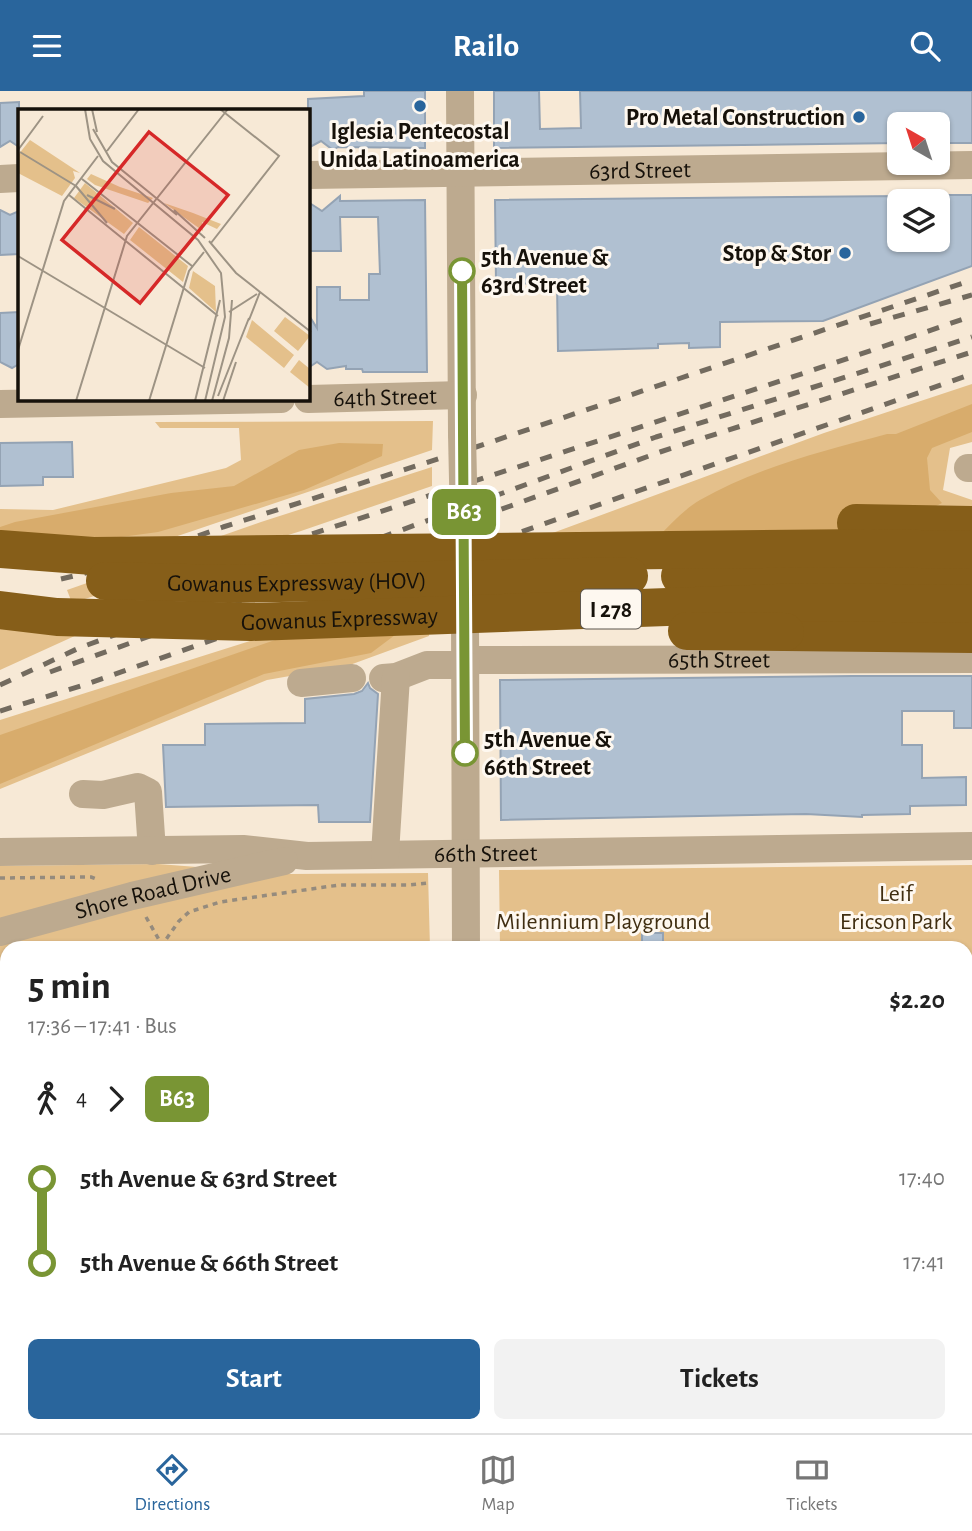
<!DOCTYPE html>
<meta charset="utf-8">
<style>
:root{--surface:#fff;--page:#f2f2f2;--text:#222;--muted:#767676;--line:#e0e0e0;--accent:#29659c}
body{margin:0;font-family:"Alegreya Sans",sans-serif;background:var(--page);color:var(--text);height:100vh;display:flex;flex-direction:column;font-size:26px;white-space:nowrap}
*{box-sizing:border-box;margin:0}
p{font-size:23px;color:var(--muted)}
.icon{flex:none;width:38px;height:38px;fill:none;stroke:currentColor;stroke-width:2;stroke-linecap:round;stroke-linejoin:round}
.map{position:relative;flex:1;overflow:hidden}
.panel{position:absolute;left:0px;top:850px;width:973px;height:492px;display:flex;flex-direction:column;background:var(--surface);border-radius:21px 21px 0 0;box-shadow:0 2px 5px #0004}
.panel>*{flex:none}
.badge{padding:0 14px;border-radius:10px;font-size:24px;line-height:46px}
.needle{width:46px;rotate:321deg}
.fabs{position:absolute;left:887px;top:21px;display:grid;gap:14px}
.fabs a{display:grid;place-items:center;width:63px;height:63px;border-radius:10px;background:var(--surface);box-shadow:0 2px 5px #0004;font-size:35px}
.map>.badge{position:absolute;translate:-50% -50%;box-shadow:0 0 0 4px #fff}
.legs{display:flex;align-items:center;gap:10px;height:77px;padding:0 28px;font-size:23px}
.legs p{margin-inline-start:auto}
.summary{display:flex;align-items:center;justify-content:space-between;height:119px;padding:0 28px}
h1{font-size:38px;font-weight:700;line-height:52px}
.primary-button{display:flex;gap:14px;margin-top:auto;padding:14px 28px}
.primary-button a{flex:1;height:80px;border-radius:10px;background:var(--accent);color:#fff;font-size:28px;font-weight:700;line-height:80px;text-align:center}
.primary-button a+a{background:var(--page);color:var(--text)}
ul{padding:0 28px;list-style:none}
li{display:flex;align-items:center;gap:24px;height:84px;font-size:26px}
li i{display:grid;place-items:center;width:10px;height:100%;margin:0 9px;background:currentColor}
li i::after{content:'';width:18px;height:18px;margin:-9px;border:5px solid;border-radius:50%;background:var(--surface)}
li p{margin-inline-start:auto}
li:first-child i{background:linear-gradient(#0000 50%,currentColor 0)}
li:last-child i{background:linear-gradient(currentColor 50%,#0000 0)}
header{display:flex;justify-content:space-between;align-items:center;height:91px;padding:0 28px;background:var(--accent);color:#fff;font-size:32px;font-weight:700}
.tab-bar{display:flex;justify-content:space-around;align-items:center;height:98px;border-top:2px solid var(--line);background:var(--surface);font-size:19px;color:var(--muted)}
.tab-bar a{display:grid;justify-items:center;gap:4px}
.tab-bar .on{color:var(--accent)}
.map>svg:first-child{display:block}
.green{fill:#e4c08b}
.forest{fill:#d8ac6c}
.building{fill:#b0c0d1;stroke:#94a3b4;stroke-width:2}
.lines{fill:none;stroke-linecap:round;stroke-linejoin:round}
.path{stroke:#958b7d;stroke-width:3.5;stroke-dasharray:5 5;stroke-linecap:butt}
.minor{stroke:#bdaa8f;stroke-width:28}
.highway{stroke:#865e19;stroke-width:38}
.rail{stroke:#736b5f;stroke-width:5;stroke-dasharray:12 12;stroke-linecap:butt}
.minor-bridge{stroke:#bdaa8f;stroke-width:28}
.highway-bridge{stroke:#865e19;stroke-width:38}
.line-1-casing{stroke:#fff;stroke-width:16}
.line-1{stroke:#799534;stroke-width:10}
.poi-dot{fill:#29659c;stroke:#fef8f0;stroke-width:2.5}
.stop-1-dot{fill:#fff;stroke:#799534;stroke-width:3.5}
.labels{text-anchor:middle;stroke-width:6;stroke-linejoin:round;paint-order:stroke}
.shield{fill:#fef8f0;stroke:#5c564f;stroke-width:2}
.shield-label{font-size:23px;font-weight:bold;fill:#16110a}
.poi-label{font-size:24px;font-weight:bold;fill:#16110a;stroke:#fef8f0;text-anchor:end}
.street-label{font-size:24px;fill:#16110a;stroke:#fef8f0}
.stop-label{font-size:24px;font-weight:bold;fill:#16110a;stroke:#fef8f0;text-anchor:start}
.park-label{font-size:24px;fill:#402e11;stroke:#fef8f0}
.inset-road{fill:none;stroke:#9d9384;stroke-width:2}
.view{fill:#d62828;fill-opacity:0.15;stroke:#d62828;stroke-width:3.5}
.inset-edge{fill:none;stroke:#16110a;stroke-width:3.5}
</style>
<header><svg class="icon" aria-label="menu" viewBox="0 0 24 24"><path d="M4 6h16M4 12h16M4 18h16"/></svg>Railo<svg class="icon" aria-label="search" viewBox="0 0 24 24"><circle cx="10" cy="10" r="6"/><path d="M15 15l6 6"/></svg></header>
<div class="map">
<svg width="972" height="1342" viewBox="0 0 972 1342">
<rect width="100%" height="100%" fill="#f7e9d6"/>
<g class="green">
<polygon points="972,293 972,351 950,357 943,399 972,409 972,423 830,437 539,447 824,342"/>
<polygon points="433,330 432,359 74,480 0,469 0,418 53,419 226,377 241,369 239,337 160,337 155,331"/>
<polygon points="432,376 432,395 301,440 72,512 67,499 261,431"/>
<polygon points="0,528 101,533 0,579"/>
<polygon points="430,532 429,545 347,575 267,589 0,698 0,629 250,550"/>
<polygon points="158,773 290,783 428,782 430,857 7,858 7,951 0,951 0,775"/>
<polygon points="972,774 972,928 966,929 966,858 500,857 499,779"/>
</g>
<g class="forest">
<path d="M 972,313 L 972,341 L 932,357 L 927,367 L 930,399 L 942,412 L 881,443 L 656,448 C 670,434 683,419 700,409 C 757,376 824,360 887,343 L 896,343 Z"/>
<polygon points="339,352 383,353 382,365 304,399 158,441 92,450 0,446 0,436 15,431 171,402 234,395 299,359"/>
<polygon points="420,499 427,520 371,562 264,583 0,693 0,644"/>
</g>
<g class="building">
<polygon points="364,0 425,0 425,57 338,56 333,59 321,50 308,57 308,8 364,5"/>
<polygon points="494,0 539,0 540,38 581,37 580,0 972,0 972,52 938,52 938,33 900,33 900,52 494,57"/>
<polygon points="19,11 19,56 10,50 0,56 0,12"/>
<polygon points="938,104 972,104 972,175 823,230 720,231 720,256 689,257 689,252 658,253 658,257 558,260 557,192 496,193 495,109 900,105 900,149 938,149"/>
<polygon points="340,105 340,110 425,109 427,281 363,281 362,278 346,278 346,275 327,278 317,271 308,277 308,223 317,237 317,196 340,196 340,209 369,209 369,183 380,183 378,126 340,126 341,160 308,160 308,111 322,120"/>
<polygon points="0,119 10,124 19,120 19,163 0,164"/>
<polygon points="19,221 19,273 12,277 0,271 0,222"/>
<polygon points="72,351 73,386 43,386 43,394 0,395 0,352"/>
<polygon points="853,585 972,585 972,637 954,637 954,620 902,620 902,654 922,654 922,687 966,686 966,714 910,715 910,723 862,724 862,726 806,723 501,729 500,589"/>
<polygon points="368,592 370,597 378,603 370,731 319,731 318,714 166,716 163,654 205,654 205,633 305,632 305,608 354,603 362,600"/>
<rect x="642" y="842" width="21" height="16"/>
</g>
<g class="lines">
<g class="path">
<polyline points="0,787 91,786 99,789"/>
<polyline points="146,826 162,854 179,830 189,821 220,811 339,794 409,794 429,792"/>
</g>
<g class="minor">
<polyline points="460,0 462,343"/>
<path id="s1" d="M 308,84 L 972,74"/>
<polyline points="0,88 19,87"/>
<path id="s2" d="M 308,308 L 463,304"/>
<polyline points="0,313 281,308"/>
<polyline points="968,377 972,377"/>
<polyline points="465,523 466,858"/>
<path id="s3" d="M 465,569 L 972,568"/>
<polyline points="383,587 396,586 427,574 466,574"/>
<polyline points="301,592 352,587"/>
<polyline points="83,703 103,704 138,696 148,701 152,760"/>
<path id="s4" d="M 0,761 L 243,758 L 307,765 L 972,755"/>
<polyline points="385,763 396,586"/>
<path id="s5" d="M 0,841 L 132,805 L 284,770"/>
<polyline points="0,885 7,886"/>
<polyline points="966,949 972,949"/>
<polyline points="0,963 7,963"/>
<polyline points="966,1133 972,1132"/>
<polyline points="0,1155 7,1176"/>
<polyline points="0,1215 7,1214"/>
<polyline points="637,1335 640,1342"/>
<polyline points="933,1342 972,1337"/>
</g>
<g class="highway">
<polyline points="856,432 972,434"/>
<polyline points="680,485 896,484 972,487"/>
<polyline points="785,541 972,543"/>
</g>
<g class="rail">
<polyline points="870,233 972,204"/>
<polyline points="61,488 111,476 223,436 476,356 972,189"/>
<path d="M 60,520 L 90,515 L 120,507 C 403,411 689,323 972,225"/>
<polyline points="50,581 660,361 972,261"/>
<polyline points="0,594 79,557 656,346 972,246"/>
<polyline points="0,620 84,594 972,283"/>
</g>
<polyline class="minor-bridge" points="462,343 465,480"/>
<g class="highway-bridge">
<polyline points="0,458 93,465 869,457 972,459"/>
<path id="s6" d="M 105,490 L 229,493 L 629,485"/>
<path id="s7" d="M 0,519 L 57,526 L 251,531 L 805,511 L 972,513"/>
<polyline points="687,540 785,541"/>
</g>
</g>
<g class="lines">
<defs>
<polyline id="line-1" points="462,180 465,662"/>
</defs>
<use href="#line-1" class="line-1-casing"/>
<use href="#line-1" class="line-1"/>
</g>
<g class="poi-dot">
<circle cx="420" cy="15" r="7"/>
<circle cx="859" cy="26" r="7"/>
<circle cx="845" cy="162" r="7"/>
</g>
<g class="stop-1-dot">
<circle cx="462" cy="180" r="12"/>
<circle cx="465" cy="662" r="12"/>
</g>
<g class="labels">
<rect class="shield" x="581" y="498.5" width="60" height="39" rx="5"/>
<g class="shield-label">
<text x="611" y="526">I 278</text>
</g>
<g class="poi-label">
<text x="845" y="34">Pro Metal Construction</text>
<text x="420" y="48" text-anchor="middle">Iglesia Pentecostal<tspan x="420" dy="28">Unida Latinoamerica</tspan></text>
<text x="831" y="170">Stop &amp; Stor</text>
</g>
<g class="street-label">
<text dy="8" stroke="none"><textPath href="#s1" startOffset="332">63rd Street</textPath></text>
<text dy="8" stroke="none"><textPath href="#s2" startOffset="77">64th Street</textPath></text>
<text dy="8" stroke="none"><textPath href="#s6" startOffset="192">Gowanus Expressway (HOV)</textPath></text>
<text dy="8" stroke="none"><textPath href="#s7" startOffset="340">Gowanus Expressway</textPath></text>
<text dy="8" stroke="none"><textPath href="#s3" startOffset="254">65th Street</textPath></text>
<text dy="8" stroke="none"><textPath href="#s4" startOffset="486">66th Street</textPath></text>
<text dy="8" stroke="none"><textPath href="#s5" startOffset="158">Shore Road Drive</textPath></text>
</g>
<g class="stop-label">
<text x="481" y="174">5th Avenue &amp;<tspan x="481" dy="28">63rd Street</tspan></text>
<text x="484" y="656">5th Avenue &amp;<tspan x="484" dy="28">66th Street</tspan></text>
</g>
<g class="park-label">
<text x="896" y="810">Leif<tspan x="896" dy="28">Ericson Park</tspan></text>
<text x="603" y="838">Milennium Playground</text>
</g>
</g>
<g transform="translate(18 18)">
<rect width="292" height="292" fill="#f7e9d6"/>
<path d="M 12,31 L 62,64 L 55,62 L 57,69 L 44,87 L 0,64 L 0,46 ZM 73,65 L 102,78 L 135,89 L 130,94 L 77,76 L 69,70 ZM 67,74 L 115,114 L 106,125 L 56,89 ZM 146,94 L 175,104 L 203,115 L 199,120 L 184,113 L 185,122 ZM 121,118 L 170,157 L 165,173 L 112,131 ZM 175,162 L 197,177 L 198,203 L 171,179 ZM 267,208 L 292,227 L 280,242 L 256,222 ZM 234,211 L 276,246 L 266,259 L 228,228 ZM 281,251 L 292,260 L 292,279 L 272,263 Z" fill="#e4c08b"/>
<path class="inset-road" d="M 67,0 L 72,30 L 85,52 L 180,131 L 203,164 L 207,208 L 187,292M 74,0 L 79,23M 75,20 L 94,53 L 159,106M 0,41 L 25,7M 89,42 L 121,0M 2,43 L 58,77M 64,70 L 174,157M 58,77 L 89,114M 51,86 L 200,207M 69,86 L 97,100M 156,101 L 187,129M 191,132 L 218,164 L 293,223M 193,134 L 261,47 L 202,0M 0,147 L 187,259M 211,203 L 239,185M 231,211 L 242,183M 0,241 L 46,92 L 80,47M 200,287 L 231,209M 58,292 L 109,127 L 210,0M 131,292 L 171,162 L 186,143M 177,292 L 202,191M 194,292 L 211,229 L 214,191M 205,292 L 218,253"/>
<path class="view" d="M 131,23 L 210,86 L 122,194 L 44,131 Z"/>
<rect width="292" height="292" class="inset-edge"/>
</g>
</svg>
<div class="fabs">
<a><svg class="needle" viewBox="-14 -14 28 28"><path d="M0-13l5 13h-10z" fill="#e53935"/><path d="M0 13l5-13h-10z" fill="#767676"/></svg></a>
<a><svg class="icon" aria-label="layers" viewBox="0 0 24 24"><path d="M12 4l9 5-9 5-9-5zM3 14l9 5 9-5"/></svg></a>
</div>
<b class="badge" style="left:464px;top:421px;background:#799534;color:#fff">B63</b>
<section class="panel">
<div class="summary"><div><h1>5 min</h1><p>17:36 – 17:41 · Bus</p></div><b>$2.20</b></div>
<div class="legs"><svg class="icon" aria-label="walk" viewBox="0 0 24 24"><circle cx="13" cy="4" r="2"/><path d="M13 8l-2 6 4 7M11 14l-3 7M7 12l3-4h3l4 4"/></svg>4<svg class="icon" aria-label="forward" viewBox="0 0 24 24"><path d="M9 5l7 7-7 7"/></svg><b class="badge" style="background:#799534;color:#fff">B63</b></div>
<ul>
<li><i style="color:#799534"></i><b>5th Avenue &amp; 63rd Street</b><p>17:40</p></li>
<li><i style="color:#799534"></i><b>5th Avenue &amp; 66th Street</b><p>17:41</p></li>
</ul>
<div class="primary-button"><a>Start</a><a>Tickets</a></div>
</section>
</div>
<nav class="tab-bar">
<a class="on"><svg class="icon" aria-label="directions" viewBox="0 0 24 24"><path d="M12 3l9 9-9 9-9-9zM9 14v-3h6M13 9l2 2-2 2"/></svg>Directions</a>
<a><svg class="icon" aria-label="map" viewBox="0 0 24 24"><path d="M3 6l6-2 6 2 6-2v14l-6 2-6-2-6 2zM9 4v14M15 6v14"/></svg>Map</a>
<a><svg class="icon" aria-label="tickets" viewBox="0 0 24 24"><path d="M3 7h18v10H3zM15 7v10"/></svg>Tickets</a>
</nav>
